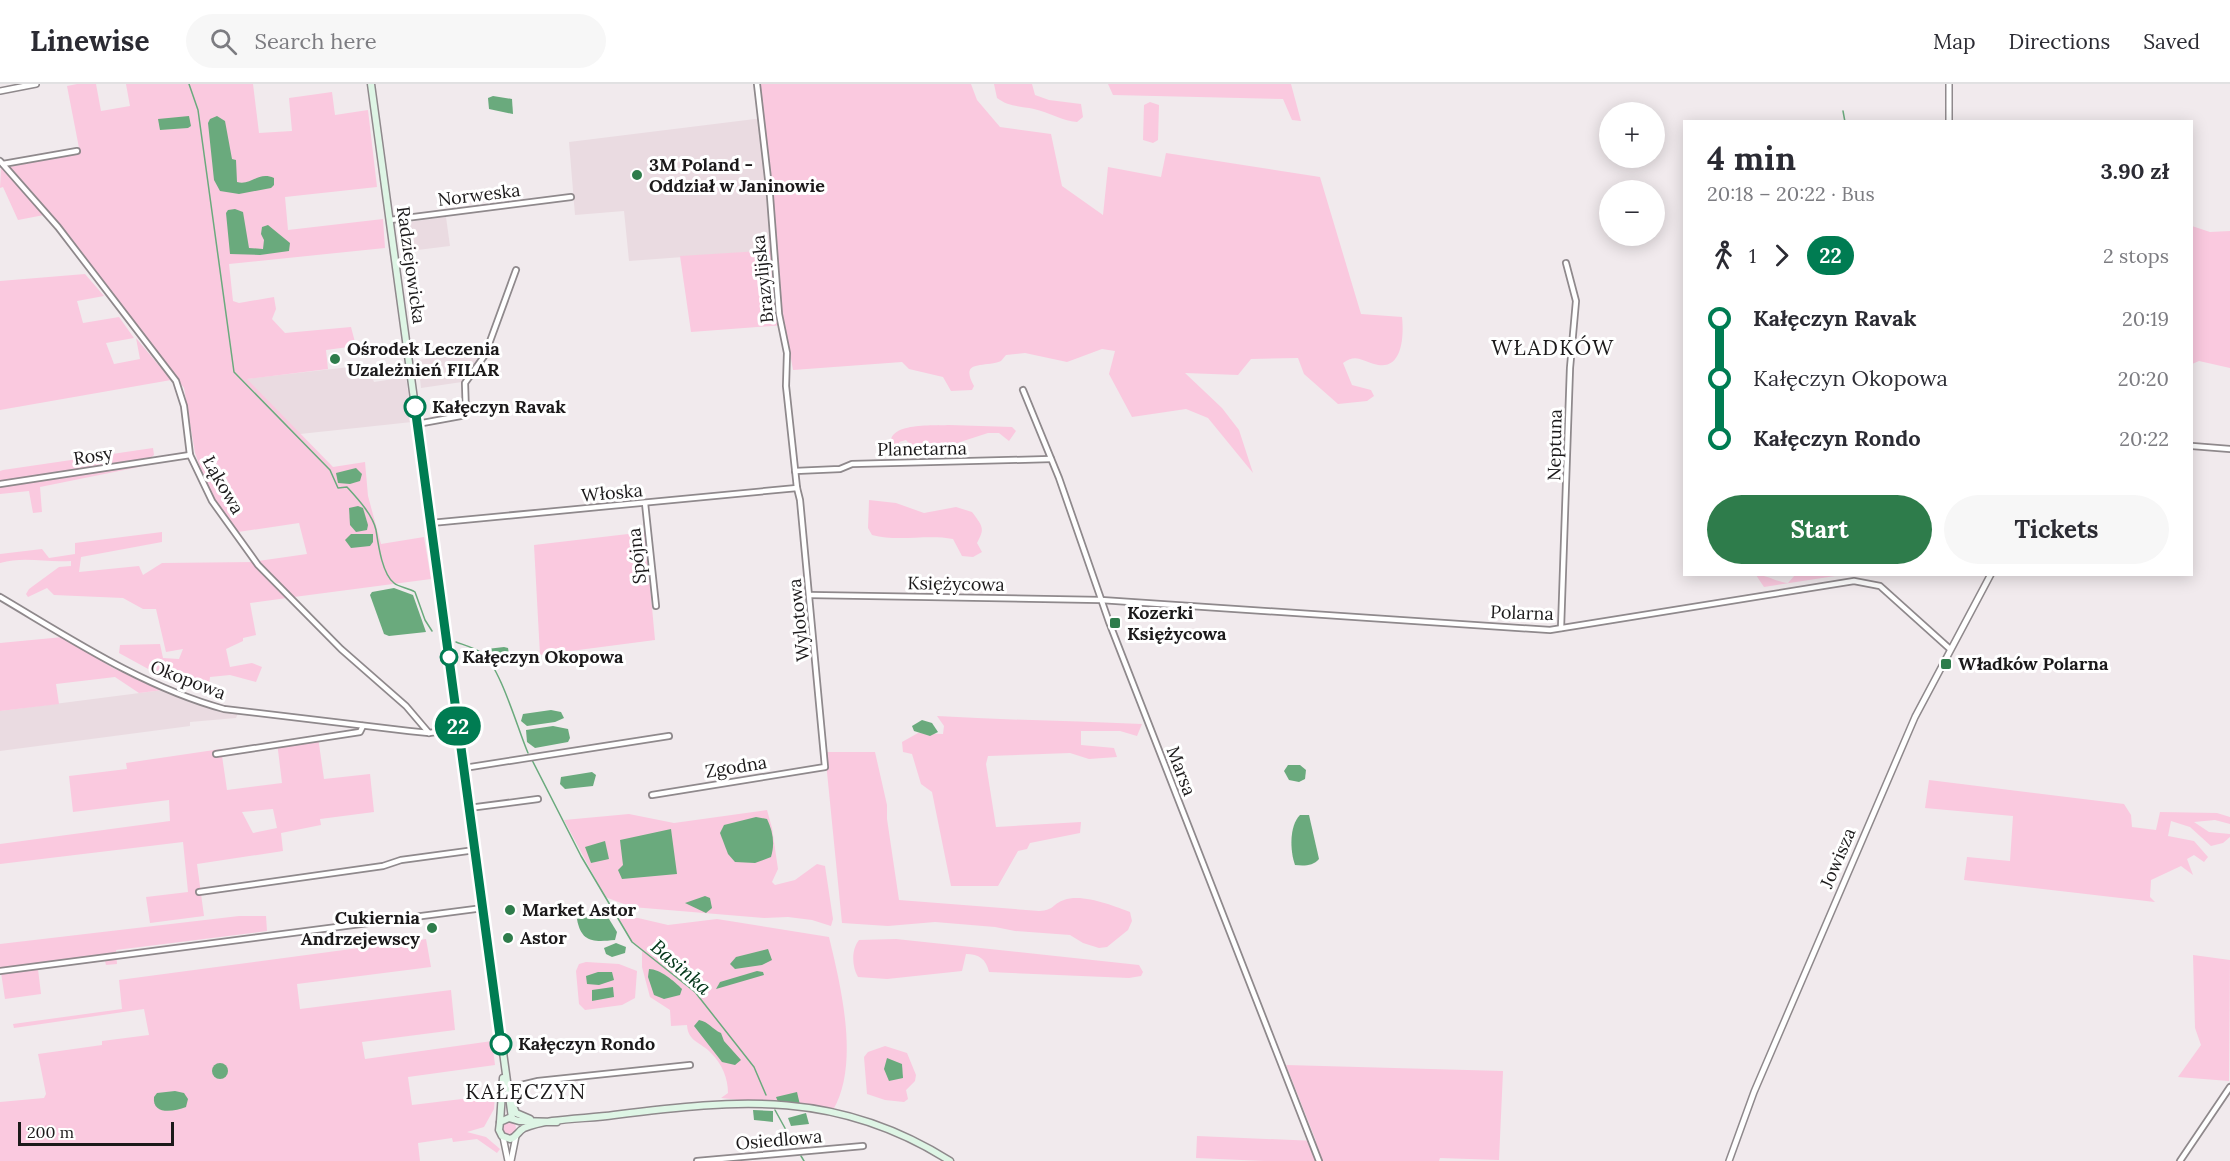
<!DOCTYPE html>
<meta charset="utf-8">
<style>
:root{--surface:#fff;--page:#f7f7f7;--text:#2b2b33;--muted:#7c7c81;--line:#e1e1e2;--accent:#2e7c4b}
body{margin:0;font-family:Lora,serif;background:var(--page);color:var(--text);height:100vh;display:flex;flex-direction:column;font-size:22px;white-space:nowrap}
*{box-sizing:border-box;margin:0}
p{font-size:20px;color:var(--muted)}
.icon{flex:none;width:33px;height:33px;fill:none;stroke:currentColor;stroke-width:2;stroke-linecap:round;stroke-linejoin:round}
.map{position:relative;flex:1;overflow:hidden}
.details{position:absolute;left:1683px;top:36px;width:510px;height:456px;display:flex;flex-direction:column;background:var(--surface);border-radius:0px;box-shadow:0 3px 15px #0003}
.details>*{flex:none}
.badge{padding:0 12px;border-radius:20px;font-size:21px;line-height:39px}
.fabs{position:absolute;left:1599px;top:18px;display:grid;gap:12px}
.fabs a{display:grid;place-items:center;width:66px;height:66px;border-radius:50%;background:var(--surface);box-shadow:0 3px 15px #0003;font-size:30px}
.scale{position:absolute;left:18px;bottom:15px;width:156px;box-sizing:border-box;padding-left:6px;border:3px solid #1b191a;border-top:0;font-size:16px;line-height:21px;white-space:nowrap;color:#1b191a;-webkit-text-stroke:4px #fff;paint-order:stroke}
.map>.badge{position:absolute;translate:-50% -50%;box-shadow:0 0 0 3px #fff}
.legs{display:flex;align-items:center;gap:9px;height:66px;padding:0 24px;font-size:20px}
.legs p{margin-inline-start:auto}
.summary{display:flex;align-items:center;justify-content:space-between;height:102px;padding:0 24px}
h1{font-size:33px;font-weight:700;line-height:45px}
.primary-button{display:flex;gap:12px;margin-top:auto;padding:12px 24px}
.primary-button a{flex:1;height:69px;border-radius:36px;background:var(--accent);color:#fff;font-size:24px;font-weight:700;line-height:69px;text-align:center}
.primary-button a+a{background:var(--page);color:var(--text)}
ul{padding:0 24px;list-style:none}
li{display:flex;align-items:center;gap:21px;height:60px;font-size:22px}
li i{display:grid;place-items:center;width:9px;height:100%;margin:0 8px;background:currentColor}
li i::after{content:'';width:15px;height:15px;margin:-8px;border:4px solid;border-radius:50%;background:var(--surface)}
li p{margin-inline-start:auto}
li:first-child i{background:linear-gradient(#0000 50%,currentColor 0)}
li:last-child i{background:linear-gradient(currentColor 50%,#0000 0)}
header{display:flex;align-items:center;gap:36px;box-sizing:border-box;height:84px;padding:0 30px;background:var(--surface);border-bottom:2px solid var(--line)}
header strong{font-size:28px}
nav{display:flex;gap:33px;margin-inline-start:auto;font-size:21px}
.search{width:420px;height:54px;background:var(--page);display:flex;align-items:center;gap:15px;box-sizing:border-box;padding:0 21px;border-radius:33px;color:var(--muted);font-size:22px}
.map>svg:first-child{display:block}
.built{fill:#eadbe1}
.green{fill:#fac9df;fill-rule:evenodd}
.water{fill:#6aaa7d}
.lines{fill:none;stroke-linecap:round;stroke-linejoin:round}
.stream{stroke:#6aaa7d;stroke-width:1.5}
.minor-casing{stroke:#8f898c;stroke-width:8}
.tertiary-casing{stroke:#8f898c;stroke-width:8}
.secondary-casing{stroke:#8f898c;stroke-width:9}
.minor{stroke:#fff;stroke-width:4.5}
.tertiary{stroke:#fff;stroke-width:5}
.secondary{stroke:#def5e5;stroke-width:6}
.line-1-casing{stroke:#fff;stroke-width:14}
.line-1{stroke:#007c52;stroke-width:9}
.poi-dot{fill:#2e7c4b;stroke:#fff;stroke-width:2}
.stop-1-dot{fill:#fff;stroke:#007c52;stroke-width:3}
.labels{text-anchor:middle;stroke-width:6;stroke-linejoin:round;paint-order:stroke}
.poi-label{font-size:18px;font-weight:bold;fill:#1b191a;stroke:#fff;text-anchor:start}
.street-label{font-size:18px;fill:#1b191a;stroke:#fff}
.stop-label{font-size:18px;font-weight:bold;fill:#1b191a;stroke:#fff;text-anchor:start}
.water-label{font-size:20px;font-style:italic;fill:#003417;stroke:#fff}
.quarter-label{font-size:21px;letter-spacing:1.5px;fill:#1b191a;stroke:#fff}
</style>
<header>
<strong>Linewise</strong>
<div class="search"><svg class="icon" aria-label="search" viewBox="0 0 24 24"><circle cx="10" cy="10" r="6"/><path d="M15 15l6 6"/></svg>Search here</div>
<nav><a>Map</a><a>Directions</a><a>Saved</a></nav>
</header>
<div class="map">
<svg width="2230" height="1077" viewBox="0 0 2230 1077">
<rect width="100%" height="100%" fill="#f1eaed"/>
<g class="built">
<polygon points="763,34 778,166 629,177 624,127 575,131 569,58"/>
<polygon points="446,133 450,162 401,168 398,144 401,139"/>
<polygon points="484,268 477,281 462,298 421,304 418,276"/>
<polygon points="367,281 374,298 406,293 412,338 300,350 246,295"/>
<polygon points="163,606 207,623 238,629 236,634 190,638 190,642 0,667 0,627"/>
</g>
<g class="green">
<polygon points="77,0 96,0 101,27 130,22 126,0 253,0 259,49 292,47 289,14 332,8 335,31 368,26 377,103 285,113 288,146 383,135 385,164 229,180 233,217 239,219 274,213 276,225 272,235 285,249 351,243 356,262 326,266 328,285 247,295 333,383 365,378 368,412 381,460 424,453 431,495 294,513 258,477 307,470 299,439 238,448 216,417 204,394 195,369 184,304 61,143 9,83 80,69 67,2"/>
<path d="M 759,0 L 971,0 L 977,16 L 1000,43 L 1051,50 L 1062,102 L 1103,131 L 1108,83 L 1161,93 L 1166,69 L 1320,93 L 1361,230 L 1402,233 C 1404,251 1403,289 1374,280 C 1360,276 1356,270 1343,279 L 1352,301 L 1371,306 L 1374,312 L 1367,317 L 1338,320 L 1304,290 L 1298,274 L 1251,275 L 1238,291 L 1185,289 L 1222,324 L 1239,346 L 1253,389 L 1208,334 L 1186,325 L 1132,333 L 1109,290 L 1115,267 L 1102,265 L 1067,278 L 1025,269 L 1006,271 L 1001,277 C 984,284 959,275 974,302 L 972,306 L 951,307 L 943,293 L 909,285 L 902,278 L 793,286 L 785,241 L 691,248 L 680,172 L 778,166 Z"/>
<path d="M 994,0 L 1032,0 L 1035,11 L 1049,16 L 1081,20 L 1083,33 L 1077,38 C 1062,37 1049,28 1034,25 C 1020,22 1009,23 997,14 Z"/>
<polygon points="1108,0 1291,0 1301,37 1292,36 1283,15 1113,11"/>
<polygon points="1150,18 1159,21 1158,56 1153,59 1143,56 1144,21"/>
<polygon points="1,83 44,131 18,136 3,103 0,104"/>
<polygon points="2192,142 2210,148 2230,147 2230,284 2199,277 2192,280"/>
<polygon points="85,190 104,212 77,217 83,239 119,233 134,254 106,259 114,280 140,275 136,254 171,296 0,326 0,197"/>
<path d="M 949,341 L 1012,343 L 1016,347 L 1009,357 L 999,349 L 988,349 L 954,360 L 947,370 L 940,374 L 919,371 L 906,356 L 899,358 L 902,372 L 895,371 C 875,337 931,342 949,341 Z"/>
<polygon points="153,364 154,371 139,383 40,403 42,428 33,429 29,407 0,410 0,387 3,386"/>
<path d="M 869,416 L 896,419 L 924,429 L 956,423 L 972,428 C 983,443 985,444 977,459 L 982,468 L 973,473 L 962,472 L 953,455 C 927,450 898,458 872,451 L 868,444 Z"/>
<path d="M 162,448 L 162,458 L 81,473 L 79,488 L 139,482 L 143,491 L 162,479 L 254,478 L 287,514 L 250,519 L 256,551 L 243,554 L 243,557 L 226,565 L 230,583 L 252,579 L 262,583 L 256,598 L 230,591 L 210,593 L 208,608 L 211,614 L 197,605 L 183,604 L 119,569 L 120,561 L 160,560 L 163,574 L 179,575 L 183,565 L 166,568 L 156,525 L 143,525 L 123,514 L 54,511 L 47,504 L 28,513 L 26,510 L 29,505 L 59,483 L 71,482 L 71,477 C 46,479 25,472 0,479 L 0,470 L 42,465 L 49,474 L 75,470 L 75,459 Z"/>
<polygon points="645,448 655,556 540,571 534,461"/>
<path d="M 1756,491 C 1765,490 1777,498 1788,499 L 1795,491 L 1836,491 L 1835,492 L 1764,503 Z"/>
<polygon points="63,553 113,584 163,606 139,609 115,593 56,600 59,620 0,627 0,559"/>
<path d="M 937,632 C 1005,636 1073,637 1142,640 L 1137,652 L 1120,647 L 1081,647 L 1081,661 L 1114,664 L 1117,673 L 1089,675 L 1070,669 L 988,672 L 986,680 L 996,743 L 1081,738 L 1080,749 L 1030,759 L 1027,765 L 1018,767 L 998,802 L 951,802 L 932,708 L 921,700 L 912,670 L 903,668 L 902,658 L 918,649 L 943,650 L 944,642 Z"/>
<path d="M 318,653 L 324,695 L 370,690 L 374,728 L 320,735 L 321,741 L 281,749 L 283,767 L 197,780 L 204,832 L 150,839 L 146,813 L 188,808 L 183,758 L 0,780 L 0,760 L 170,737 L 169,716 L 73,728 L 69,692 L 127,685 L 126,679 L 221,665 L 227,706 L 282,699 L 277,658 ZM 273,725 L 277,744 L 253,749 L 242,728 Z"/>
<path d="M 825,668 L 875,668 L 887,721 L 887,735 L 899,816 L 1039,827 C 1055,826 1052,820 1064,816 C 1082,809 1114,822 1130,828 L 1132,837 L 1128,846 L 1107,863 L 1099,864 L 1083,859 L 1070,851 L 1015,847 L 995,843 L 935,838 L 888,842 L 842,839 Z"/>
<polygon points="1929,696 2124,720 2131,731 2132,743 2156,746 2160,728 2217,729 2230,733 2230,740 2215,736 2194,738 2209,748 2230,750 2230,753 2223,759 2211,762 2190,743 2171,737 2168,752 2194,757 2208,773 2204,778 2194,771 2187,775 2193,791 2181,782 2151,796 2150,813 2155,818 1964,796 1967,773 2010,777 2013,732 1925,724"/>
<polygon points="767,726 772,744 778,785 772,798 775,801 795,796 817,780 825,782 833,835 831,842 812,836 788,833 764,834 632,823 605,813 564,736 629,730 674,739"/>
<polygon points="239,832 266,832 267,847 116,866 117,880 106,881 105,877 38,885 41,910 5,915 0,882 0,860"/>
<path d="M 618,834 L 638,834 L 668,841 L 717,835 L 829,853 C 841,903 860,980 833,1026 L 721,1014 L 728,1009 C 728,994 722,980 711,969 C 701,958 688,958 687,941 L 671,942 L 670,926 L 650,913 L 642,883 L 642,866 L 632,858 Z"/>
<polygon points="426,855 431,883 297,900 300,925 451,906 455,946 362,958 365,975 492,957 495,981 408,993 412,1021 495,1011 494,1025 484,1043 467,1048 486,1053 500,1065 497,1069 477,1055 453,1058 452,1054 418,1059 420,1077 0,1077 0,1018 44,1014 46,1010 38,970 102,961 102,957 149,951 144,925 14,944 13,940 122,925 119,896"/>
<path d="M 896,855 L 1139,881 L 1143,888 L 1141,892 L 1129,894 L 989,888 C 986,875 979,870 966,870 L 962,887 L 887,895 L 858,893 C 852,883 851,866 859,856 Z"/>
<polygon points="2193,871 2230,876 2229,997 2178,993 2201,961 2195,944"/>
<polygon points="586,878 619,880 637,887 635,914 622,921 585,926 579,920 576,887 579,880"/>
<polygon points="885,962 907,969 916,991 915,997 906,1006 908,1015 904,1018 885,1016 867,1010 864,973 868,968"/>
<polygon points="1286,981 1503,987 1499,1076 1440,1074 1439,1077 1264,1077 1196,1074 1197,1052 1316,1057"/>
<circle cx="509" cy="1044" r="7"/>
</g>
<g class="water">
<polygon points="493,12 512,15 513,30 489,25 488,14"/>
<polygon points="189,32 191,42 188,44 160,46 158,35"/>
<path d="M 217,32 L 225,37 L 232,75 L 236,76 L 237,98 C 251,102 258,87 274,94 L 274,101 L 271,104 L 239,110 L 220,107 L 214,96 L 208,39 L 210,35 Z"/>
<polygon points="235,125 243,128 249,164 263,165 264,156 261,150 262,143 268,141 290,159 289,167 260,171 230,170 226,129 228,126"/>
<polygon points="356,384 362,390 360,397 350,400 338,399 336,389"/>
<polygon points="358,422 363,424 368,441 367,446 356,448 350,441 349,424"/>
<polygon points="351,450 373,450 373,458 370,462 351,464 345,456"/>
<polygon points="394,504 413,511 426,548 389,552 384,550 370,511 372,508"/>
<polygon points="504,563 508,564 509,570 492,576 487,571 487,565"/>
<polygon points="551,626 561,628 564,634 555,638 527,642 521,637 523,630"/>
<polygon points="922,636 932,639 938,648 930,652 914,647 912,642"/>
<polygon points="553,642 568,645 570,654 568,658 535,664 527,658 526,646"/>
<polygon points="1288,681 1300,681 1306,686 1305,695 1299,698 1289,696 1284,687"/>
<polygon points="592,688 596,691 593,702 565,705 560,700 561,693"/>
<path d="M 1300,731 L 1309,731 L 1319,775 C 1313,782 1304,782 1295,781 C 1290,767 1289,742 1300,731 Z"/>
<path d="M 756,733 L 767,735 C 773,747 775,760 771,773 L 755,779 L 735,778 L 728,770 L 720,749 L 724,741 Z"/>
<polygon points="671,745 677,790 622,795 618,786 623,781 620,756"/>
<polygon points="605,757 609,775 591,779 585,763"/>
<polygon points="705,812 710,814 712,824 706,829 685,819"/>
<path d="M 600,826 L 606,830 L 617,848 L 615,856 C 594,858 581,859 577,835 Z"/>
<polygon points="616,859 626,863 625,869 612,873 606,870 604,864"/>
<polygon points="768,865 772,876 762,881 735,885 730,880 736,873"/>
<path d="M 649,885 C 660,885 674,897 682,905 L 680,911 L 664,915 L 654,911 L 648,893 Z"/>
<polygon points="757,887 763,888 764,891 716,905 720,898"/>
<polygon points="598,888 612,888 614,896 599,901 587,900 586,892"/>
<polygon points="613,903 614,913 592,917 592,906"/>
<path d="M 699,936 C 709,938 712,945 721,949 L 724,957 L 741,976 L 735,981 L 722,978 L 694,942 Z"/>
<polygon points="887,974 902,980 903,994 889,997 884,985"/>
<circle cx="220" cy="987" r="8"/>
<path d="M 175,1007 L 184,1009 L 188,1015 L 186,1023 C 173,1028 152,1031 154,1013 L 157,1009 Z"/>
<polygon points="797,1008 800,1021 778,1018 776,1013"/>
<polygon points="753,1026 773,1027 773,1038 754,1036"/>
<polygon points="806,1029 809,1040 791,1042 788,1034"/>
</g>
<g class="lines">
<g class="stream">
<path d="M 189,0 L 198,26 L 234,288 L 330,386 L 338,404 L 347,403 C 357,414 373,431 376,446 C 378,459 382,490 394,499 C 398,503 409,504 415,508 L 425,536 L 432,547"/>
<polyline points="1843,27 1845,38"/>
<path d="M 456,558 C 464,561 475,564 482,569 C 500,582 518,646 528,669"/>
<polyline points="532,676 581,772 632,858 695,908 754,983 766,1011"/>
<polyline points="775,1026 797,1066"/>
<polyline points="801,1072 804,1077"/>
</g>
<defs>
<g id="minor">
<polyline points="0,77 58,143 176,297 184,322 190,371 212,417 258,481 341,565 406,622 429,649"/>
<polyline points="3,80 77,67"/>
<polyline points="390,136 571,113"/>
<polyline points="1023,306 1059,394 1109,538 1319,1077"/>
<polyline points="417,340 466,331 465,299 485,271 516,186"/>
<polyline points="2192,362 2230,365"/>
<polyline points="795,387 840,385 852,380 1051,375"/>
<polyline points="0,400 190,371"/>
<polyline points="645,419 656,522"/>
<polyline points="431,439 797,404"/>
<polyline points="810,511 1101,516 1550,546 1854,497 1880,502 1950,565"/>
<path d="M 0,513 C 71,555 143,603 224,625 L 409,647 L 429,649 L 458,645"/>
<polyline points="1561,544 1570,284 1576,217 1566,179"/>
<polyline points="216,670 360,648 363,642"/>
<polyline points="464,684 669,652"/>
<polyline points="652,711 825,683 800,416 797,404 786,302 787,269 779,230 770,112 757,0"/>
<polyline points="469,724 538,715"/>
<polyline points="199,808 383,782 401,776 475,766"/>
<polyline points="0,887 483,824"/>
<polyline points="508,1004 538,997 690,981"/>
<polyline points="697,1077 863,1062"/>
<polyline points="2180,1077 2230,1003"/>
</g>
<g id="tertiary">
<polyline points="0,7 36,0"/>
<polyline points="1949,38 1949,0"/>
<polyline points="503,1053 508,1077"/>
<polyline points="511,1077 516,1052"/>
<polyline points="1729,1077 1754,1008 1915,633 1991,490"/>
</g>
<g id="secondary">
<polyline points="371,0 512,1034"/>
<polyline points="512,1019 516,1029 530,1035"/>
<polyline points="500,1038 503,994"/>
<path d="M 557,1038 L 519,1037 L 509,1034 L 500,1038 L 499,1046 L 502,1052 L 510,1055 C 517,1053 518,1047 524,1044 C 548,1034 587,1035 614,1031 C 739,1015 838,1006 950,1077"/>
</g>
</defs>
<use href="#minor" class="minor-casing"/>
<use href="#tertiary" class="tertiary-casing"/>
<use href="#secondary" class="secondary-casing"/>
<use href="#minor" class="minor"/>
<use href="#tertiary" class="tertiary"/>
<use href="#secondary" class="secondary"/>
</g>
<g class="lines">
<defs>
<polyline id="line-1" points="415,323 501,960"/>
</defs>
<use href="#line-1" class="line-1-casing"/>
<use href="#line-1" class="line-1"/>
</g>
<g class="poi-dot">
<circle cx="637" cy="91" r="6"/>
<circle cx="335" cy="275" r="6"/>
<rect x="1109" y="533" width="12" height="12" rx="3"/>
<rect x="1940" y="574" width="12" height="12" rx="3"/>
<circle cx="510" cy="826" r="6"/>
<circle cx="432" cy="844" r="6"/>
<circle cx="508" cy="854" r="6"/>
</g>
<g class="stop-1-dot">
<circle cx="415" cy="323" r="10"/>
<circle cx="449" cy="573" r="8"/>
<circle cx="501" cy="960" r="10"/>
</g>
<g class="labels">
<g class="poi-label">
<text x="649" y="87">3M Poland -<tspan x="649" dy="21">Oddział w Janinowie</tspan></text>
<text x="347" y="271">Ośrodek Leczenia<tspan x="347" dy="21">Uzależnień FILAR</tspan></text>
<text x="1127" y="535">Kozerki<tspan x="1127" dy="21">Księżycowa</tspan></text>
<text x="1958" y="586">Władków Polarna</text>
<text x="522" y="832">Market Astor</text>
<text x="420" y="840" text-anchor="end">Cukiernia<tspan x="420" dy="21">Andrzejewscy</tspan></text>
<text x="520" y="860">Astor</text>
</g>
<g class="street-label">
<text transform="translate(479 111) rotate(-7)" y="6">Norweska</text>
<text transform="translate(411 181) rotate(82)" y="6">Radziejowicka</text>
<text transform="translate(763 195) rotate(-96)" y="6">Brazylijska</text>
<text transform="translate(1555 361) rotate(-89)" y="6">Neptuna</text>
<text transform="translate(922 365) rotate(-1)" y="6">Planetarna</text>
<text transform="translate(93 372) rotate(-9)" y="6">Rosy</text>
<text transform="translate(223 401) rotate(60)" y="6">Łąkowa</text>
<text transform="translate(612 409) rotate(-5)" y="6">Włoska</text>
<text transform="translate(637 472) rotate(-96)" y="6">Spójna</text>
<text transform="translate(956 500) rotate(1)" y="6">Księżycowa</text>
<text transform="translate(1522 529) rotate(2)" y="6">Polarna</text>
<text transform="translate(799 536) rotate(-96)" y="6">Wylotowa</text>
<text transform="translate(188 596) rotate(21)" y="6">Okopowa</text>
<text transform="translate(736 683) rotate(-9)" y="6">Zgodna</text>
<text transform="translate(1181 687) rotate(69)" y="6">Marsa</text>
<text transform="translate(1838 774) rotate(-67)" y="6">Jowisza</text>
<text transform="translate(779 1056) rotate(-5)" y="6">Osiedlowa</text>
</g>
<g class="stop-label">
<text x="432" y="329">Kałęczyn Ravak</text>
<text x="462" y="579">Kałęczyn Okopowa</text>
<text x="518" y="966">Kałęczyn Rondo</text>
</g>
<g class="water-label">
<text transform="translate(681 883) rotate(41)" y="7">Basinka</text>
</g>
<g class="quarter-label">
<text x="1553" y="271">WŁADKÓW</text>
<text x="526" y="1015">KAŁĘCZYN</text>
</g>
</g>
</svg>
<div class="fabs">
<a>+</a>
<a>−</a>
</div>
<div class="scale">200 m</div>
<b class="badge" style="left:458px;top:642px;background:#007c52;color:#fff">22</b>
<section class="details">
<div class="summary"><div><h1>4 min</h1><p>20:18 – 20:22 · Bus</p></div><b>3.90 zł</b></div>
<div class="legs"><svg class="icon" aria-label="walk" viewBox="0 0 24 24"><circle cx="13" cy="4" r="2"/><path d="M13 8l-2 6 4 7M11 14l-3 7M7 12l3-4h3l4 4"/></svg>1<svg class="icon" aria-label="forward" viewBox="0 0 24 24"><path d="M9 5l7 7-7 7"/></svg><b class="badge" style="background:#007c52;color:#fff">22</b><p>2 stops</p></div>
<ul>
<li><i style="color:#007c52"></i><b>Kałęczyn Ravak</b><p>20:19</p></li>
<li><i style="color:#007c52"></i><span>Kałęczyn Okopowa</span><p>20:20</p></li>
<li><i style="color:#007c52"></i><b>Kałęczyn Rondo</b><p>20:22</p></li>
</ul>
<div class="primary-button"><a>Start</a><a>Tickets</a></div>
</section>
</div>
